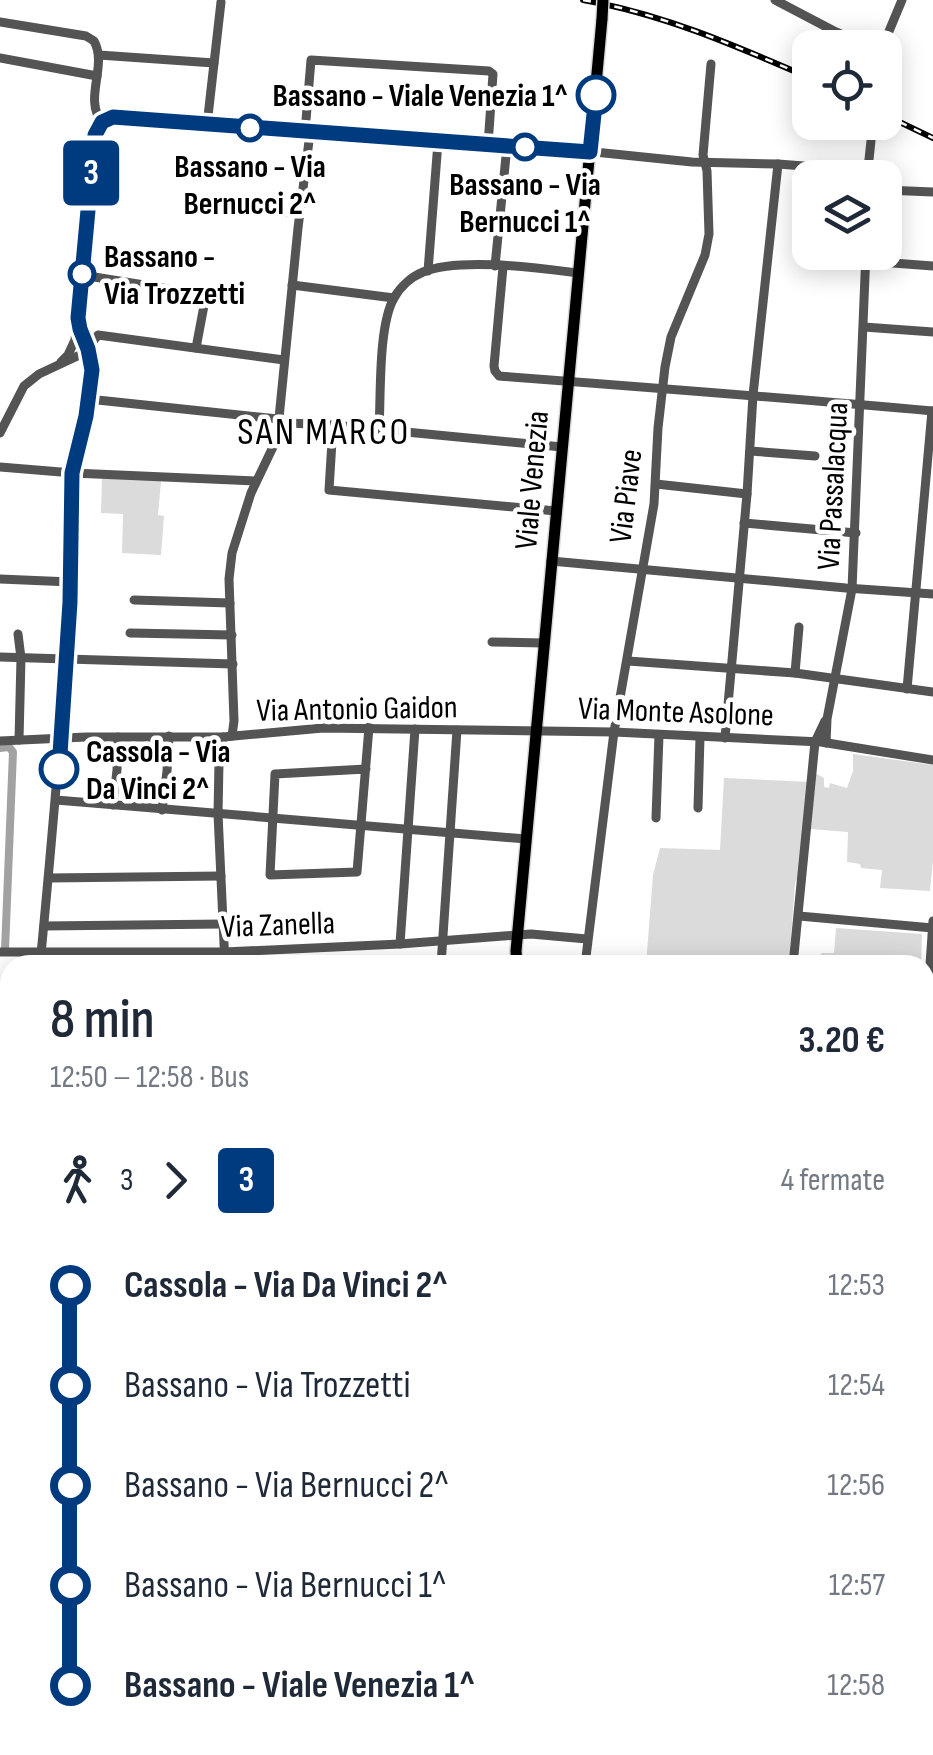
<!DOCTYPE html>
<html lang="it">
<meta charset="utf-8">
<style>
:root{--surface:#fff;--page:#f2f2f3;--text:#1f2937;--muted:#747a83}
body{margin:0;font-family:"Sofia Sans Condensed",sans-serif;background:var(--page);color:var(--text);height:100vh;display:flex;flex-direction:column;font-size:38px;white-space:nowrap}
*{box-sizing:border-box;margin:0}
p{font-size:32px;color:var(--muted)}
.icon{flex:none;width:55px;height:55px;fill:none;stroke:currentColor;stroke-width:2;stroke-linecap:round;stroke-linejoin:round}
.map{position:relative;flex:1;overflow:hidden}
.drawer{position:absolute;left:0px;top:955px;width:935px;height:800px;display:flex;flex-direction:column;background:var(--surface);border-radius:30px 30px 0 0;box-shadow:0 5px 25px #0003}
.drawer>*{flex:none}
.badge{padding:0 20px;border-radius:8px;font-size:35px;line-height:65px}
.buttons{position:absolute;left:792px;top:30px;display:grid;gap:20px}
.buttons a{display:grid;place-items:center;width:110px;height:110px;border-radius:20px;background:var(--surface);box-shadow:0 5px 25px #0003;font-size:50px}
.map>.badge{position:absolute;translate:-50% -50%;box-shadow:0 0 0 5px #fff}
.legs{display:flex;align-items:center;gap:15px;height:110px;padding:0 50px;font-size:32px}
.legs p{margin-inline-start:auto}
.headline{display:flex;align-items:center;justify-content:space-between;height:170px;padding:0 50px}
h1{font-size:55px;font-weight:600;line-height:75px}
ul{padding:0 50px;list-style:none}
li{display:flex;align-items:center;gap:35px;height:100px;font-size:38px}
li i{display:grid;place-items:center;width:15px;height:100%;margin:0 12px;background:currentColor}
li i::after{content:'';width:25px;height:25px;margin:-12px;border:8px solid;border-radius:50%;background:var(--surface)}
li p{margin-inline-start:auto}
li:first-child i{background:linear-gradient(#0000 50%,currentColor 0)}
li:last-child i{background:linear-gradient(currentColor 50%,#0000 0)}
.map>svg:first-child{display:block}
.green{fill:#dbdbdb}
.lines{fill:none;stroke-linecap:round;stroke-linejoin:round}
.canal{stroke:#a2a2a2;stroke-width:8}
.major-casing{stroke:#dbdbdb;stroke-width:14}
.minor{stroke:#545454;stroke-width:9}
.major{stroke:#000;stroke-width:11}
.rail-casing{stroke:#000;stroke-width:6}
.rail{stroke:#fff;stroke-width:2.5;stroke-dasharray:8;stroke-linecap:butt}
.major-bridge-casing{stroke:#dbdbdb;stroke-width:14;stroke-linecap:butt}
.major-bridge{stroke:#000;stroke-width:11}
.line-1-casing{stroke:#fff;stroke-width:22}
.line-1{stroke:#003b80;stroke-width:15}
.stop-1-dot{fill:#fff;stroke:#003b80;stroke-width:5}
.labels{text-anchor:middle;stroke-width:9;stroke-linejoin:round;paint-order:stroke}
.stop-label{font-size:32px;font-weight:bold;fill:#000;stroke:#fff}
.street-label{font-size:32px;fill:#000;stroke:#fff}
.quarter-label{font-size:38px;letter-spacing:2.5px;fill:#000;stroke:#fff}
</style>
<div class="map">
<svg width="933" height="1755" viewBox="0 0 933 1755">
<rect width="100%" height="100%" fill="#fff"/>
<g class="green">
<polygon points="102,478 159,480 161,482 158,515 164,516 161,555 122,553 123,514 101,513"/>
<polygon points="853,754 933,765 933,861 930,891 880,888 882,870 861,868 860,864 847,862 848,832 811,829 815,773 824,778 824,787 829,788 830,783 847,788 853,771"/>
<polygon points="724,778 810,782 799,874 795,883 789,965 646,965 653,875 660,848 720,850"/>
<polygon points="836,928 922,934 921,965 820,965 821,953 834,953"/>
</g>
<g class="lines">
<polyline class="canal" points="0,748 9,747 13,752 5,950"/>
<defs>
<g id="major">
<polyline points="517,965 516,951 602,19"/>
<polyline points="0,1450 10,1449"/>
<polyline points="491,1755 493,1745"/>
</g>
</defs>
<use href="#major" class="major-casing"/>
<g class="minor">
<polyline points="775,0 836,32 873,48"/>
<path d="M 0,22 L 86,36 L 94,41 C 108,66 83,99 102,122"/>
<polyline points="882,48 902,0"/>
<polyline points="99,55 214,63"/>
<polyline points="0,58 97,76"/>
<polyline points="102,122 113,117 575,150 692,162 778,164 868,171"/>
<polyline points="207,125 221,2"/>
<polyline points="305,132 311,60 489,71 493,74 488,145"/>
<polyline points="867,178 873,122"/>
<polyline points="885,190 933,192"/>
<polyline points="239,208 299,213"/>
<polyline points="866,261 933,266"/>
<polyline points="495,266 507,146"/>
<path d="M 503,267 L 494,366 L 495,371 L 499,376 C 644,387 789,398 933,411"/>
<polyline points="428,271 438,142"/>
<polyline points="82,275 206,295 196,348"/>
<polyline points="292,285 394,298"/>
<polyline points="864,327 933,332"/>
<polyline points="61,362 68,355 75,340 95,135 102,122"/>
<polyline points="88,399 278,419"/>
<polyline points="279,418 298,228 310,133"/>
<polyline points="288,423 333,425 562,447"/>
<polyline points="333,425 329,490 556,511"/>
<path d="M 379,429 C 381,396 378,326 394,298 C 400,287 411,277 423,272 C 460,257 538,268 578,273"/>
<polyline points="0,433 24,386 39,374 84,353 98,335 284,360"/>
<polyline points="750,451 815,456"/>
<polyline points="0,467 73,473 256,481"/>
<polyline points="656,484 747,494"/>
<polyline points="744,523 856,533"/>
<polyline points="551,561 846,588 933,594"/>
<polyline points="0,579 71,582"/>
<polyline points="134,600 230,603"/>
<polyline points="130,633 232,635"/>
<polyline points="18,634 21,658 19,740"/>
<polyline points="492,642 544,643"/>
<polyline points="0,657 233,664"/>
<polyline points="628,661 795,673 933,692"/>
<polyline points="795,673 799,627"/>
<polyline points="907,689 932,411"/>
<polyline points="232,736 234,721 229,579 232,553 251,493 282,428"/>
<polyline points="223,737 219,762 218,814 225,965"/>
<polyline points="725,738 747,494 753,395 778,164"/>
<polyline points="0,741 86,737 223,737 323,728 614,732 821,742 933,760"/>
<polyline points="826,743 827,719 852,589 866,252"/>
<polyline points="366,769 275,774 270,875 357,872 369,727"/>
<polyline points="56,800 526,839"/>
<polyline points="113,805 117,770 118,737"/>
<polyline points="698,808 700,737"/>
<polyline points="162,810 167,771 169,736"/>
<polyline points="656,818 659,735"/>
<polyline points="49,878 221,876"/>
<polyline points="799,916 933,928"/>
<polyline points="44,926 223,924"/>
<polyline points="400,944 415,729"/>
<polyline points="0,952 224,952 400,944 531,934 587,939"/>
<path d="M 40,965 C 51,850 61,736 69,621 C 72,578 69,534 71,491 C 73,450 91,412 91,370 C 91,352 81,336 78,319"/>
<polyline points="441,965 457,730"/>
<polyline points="585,965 614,732 654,504 658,428 665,367 671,337 705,255 709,234 707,171 703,155 711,64"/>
<polyline points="793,965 815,742 825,721"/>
<polyline points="0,1000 10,1000"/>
<polyline points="0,1051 10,1050"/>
<polyline points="931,1051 929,979 933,921"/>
<polyline points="0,1108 10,1108"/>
<polyline points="925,1210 933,1210"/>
<polyline points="7,1246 10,1246"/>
<polyline points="925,1265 933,1265"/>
<polyline points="0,1306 10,1306"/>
<polyline points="925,1345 933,1344"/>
<polyline points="926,1428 933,1413"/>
<polyline points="925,1520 933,1518"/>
<polyline points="0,1596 10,1596"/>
<polyline points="0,1661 10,1661"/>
<polyline points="927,1704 933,1703"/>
<polyline points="181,1745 182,1755"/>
<polyline points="242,1745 242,1755"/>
<polyline points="393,1745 398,1755"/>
<polyline points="740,1745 743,1755"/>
<polyline points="13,1755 13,1745"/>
<polyline points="480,1755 482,1745"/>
<polyline points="505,1755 507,1745"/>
<polyline points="690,1755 698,1745"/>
</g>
<use href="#major" class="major"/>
<defs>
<g id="rail">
<path d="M 583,0 C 663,14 736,46 810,78"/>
<polyline points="885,115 933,138"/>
</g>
</defs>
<use href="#rail" class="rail-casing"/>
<use href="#rail" class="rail"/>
<defs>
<polyline id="major-bridge" points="602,19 603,0"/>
</defs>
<use href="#major-bridge" class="major-bridge-casing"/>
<use href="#major-bridge" class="major-bridge"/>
</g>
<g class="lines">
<defs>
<polyline id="line-1" points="59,769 70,602 72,473 86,416 92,370 88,349 80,329 78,318 95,135 102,122 113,117 590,152 596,95"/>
</defs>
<use href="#line-1" class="line-1-casing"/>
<use href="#line-1" class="line-1"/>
</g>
<g class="stop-1-dot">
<circle cx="596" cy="95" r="18"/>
<circle cx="250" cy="128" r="12"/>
<circle cx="525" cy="147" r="12"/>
<circle cx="82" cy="274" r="12"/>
<circle cx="59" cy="769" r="18"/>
</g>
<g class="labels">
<g class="stop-label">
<text x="568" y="106" text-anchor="end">Bassano - Viale Venezia 1^</text>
<text x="250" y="177">Bassano - Via<tspan x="250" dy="37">Bernucci 2^</tspan></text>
<text x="525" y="195">Bassano - Via<tspan x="525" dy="37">Bernucci 1^</tspan></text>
<text x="104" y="267" text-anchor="start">Bassano -<tspan x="104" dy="37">Via Trozzetti</tspan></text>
<text x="86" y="762" text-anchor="start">Cassola - Via<tspan x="86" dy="37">Da Vinci 2^</tspan></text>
</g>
<g class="street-label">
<text transform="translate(531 480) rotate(-85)" y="11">Viale Venezia</text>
<text transform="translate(832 486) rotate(-87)" y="11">Via Passalacqua</text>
<text transform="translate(625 496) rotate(-83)" y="11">Via Piave</text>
<text transform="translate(357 708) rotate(-1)" y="11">Via Antonio Gaidon</text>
<text transform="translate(676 711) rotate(2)" y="11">Via Monte Asolone</text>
<text transform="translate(278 924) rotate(-2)" y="11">Via Zanella</text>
</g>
<g class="quarter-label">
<text x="324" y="444">SAN MARCO</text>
</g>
</g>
</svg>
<div class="buttons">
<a><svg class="icon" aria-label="locate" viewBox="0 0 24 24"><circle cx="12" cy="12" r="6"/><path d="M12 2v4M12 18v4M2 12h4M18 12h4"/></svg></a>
<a><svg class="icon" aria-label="layers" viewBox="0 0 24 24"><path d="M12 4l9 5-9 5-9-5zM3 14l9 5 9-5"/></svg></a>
</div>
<b class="badge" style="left:91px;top:173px;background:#003b80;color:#fff">3</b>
<section class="drawer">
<div class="headline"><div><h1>8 min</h1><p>12:50 – 12:58 · Bus</p></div><b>3.20 €</b></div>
<div class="legs"><svg class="icon" aria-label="walk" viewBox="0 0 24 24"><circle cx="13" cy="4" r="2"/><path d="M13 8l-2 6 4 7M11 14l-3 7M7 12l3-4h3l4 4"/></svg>3<svg class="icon" aria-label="forward" viewBox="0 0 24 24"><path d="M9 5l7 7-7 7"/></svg><b class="badge" style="background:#003b80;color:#fff">3</b><p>4 fermate</p></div>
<ul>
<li><i style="color:#003b80"></i><b>Cassola - Via Da Vinci 2^</b><p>12:53</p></li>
<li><i style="color:#003b80"></i><span>Bassano - Via Trozzetti</span><p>12:54</p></li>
<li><i style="color:#003b80"></i><span>Bassano - Via Bernucci 2^</span><p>12:56</p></li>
<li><i style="color:#003b80"></i><span>Bassano - Via Bernucci 1^</span><p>12:57</p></li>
<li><i style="color:#003b80"></i><b>Bassano - Viale Venezia 1^</b><p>12:58</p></li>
</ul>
</section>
</div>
